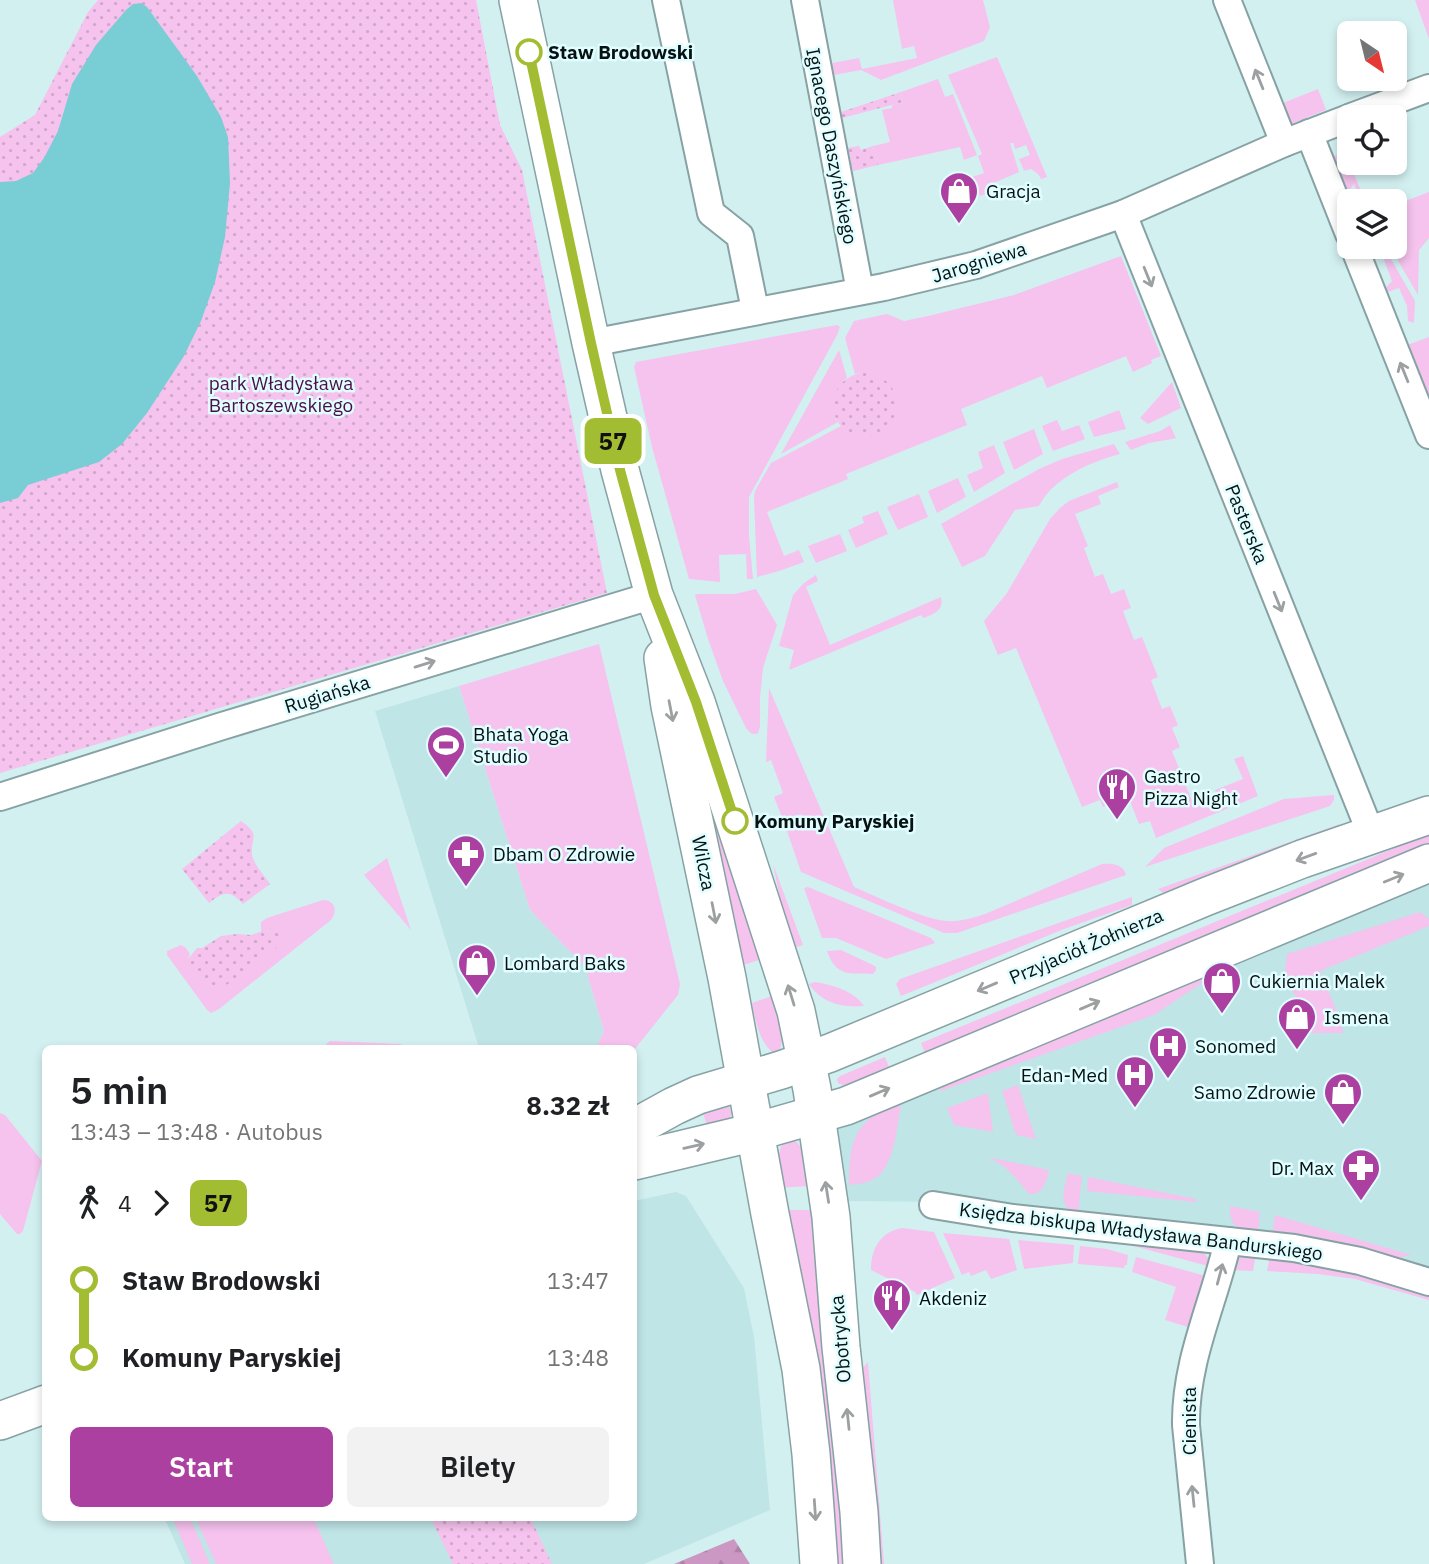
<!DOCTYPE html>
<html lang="pl">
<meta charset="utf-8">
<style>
:root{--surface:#fff;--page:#f2f2f2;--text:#202124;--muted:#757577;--accent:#ab40a1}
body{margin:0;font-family:"IBM Plex Sans",sans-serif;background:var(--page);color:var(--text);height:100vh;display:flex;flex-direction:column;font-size:26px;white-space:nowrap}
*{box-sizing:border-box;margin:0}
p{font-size:23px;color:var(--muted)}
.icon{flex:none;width:38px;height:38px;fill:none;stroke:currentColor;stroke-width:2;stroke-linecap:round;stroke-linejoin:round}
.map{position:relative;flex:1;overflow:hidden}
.side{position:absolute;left:42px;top:1045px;width:595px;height:476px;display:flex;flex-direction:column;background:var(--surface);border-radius:10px;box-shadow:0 4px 10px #0003}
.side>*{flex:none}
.badge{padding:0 14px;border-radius:10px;font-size:24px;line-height:46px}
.needle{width:46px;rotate:145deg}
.buttons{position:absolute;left:1337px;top:21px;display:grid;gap:14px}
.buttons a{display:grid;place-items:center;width:70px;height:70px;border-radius:10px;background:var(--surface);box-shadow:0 4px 10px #0003;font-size:35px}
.map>.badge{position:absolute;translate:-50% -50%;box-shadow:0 0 0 4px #fff}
.legs{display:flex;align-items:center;gap:10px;height:77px;padding:0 28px;font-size:23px}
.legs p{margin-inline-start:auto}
.head{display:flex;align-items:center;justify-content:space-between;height:119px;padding:0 28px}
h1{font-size:38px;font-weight:600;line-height:52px}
.cta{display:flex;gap:14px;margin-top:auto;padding:14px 28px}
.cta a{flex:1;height:80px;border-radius:10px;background:var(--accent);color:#fff;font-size:28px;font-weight:600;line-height:80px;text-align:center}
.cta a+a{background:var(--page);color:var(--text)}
ul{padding:0 28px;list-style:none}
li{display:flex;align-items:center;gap:24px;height:77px;font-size:26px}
li i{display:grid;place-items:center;width:10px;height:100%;margin:0 9px;background:currentColor}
li i::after{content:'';width:18px;height:18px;margin:-9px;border:5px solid;border-radius:50%;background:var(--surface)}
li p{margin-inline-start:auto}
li:first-child i{background:linear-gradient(#0000 50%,currentColor 0)}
li:last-child i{background:linear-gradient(currentColor 50%,#0000 0)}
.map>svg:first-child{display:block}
.built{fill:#bfe5e7}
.grass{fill:#f5c3ee}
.forest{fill:url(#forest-firs)}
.park{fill:url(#park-dots)}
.water{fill:#78ced4}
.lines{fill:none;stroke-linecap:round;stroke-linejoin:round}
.street-casing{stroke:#87a2a4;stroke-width:30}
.secondary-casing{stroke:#87a2a4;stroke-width:40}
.street{stroke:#fff;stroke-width:26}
.secondary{stroke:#fff;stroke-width:37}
.oneway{stroke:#9ca0a1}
.line-1-casing{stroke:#fff;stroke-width:16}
.line-1{stroke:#a2bd31;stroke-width:10}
.stop-1-dot{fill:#fff;stroke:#a2bd31;stroke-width:3.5}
.labels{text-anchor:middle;stroke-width:5;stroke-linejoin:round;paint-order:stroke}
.stop-label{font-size:19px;font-weight:bold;fill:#081213;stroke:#e0fdff;text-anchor:start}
.street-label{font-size:19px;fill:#081213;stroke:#e0fdff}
.poi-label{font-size:19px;fill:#081213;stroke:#e0fdff;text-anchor:start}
.park-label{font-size:19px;fill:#4b0e46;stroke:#e0fdff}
</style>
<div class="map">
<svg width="1429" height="1564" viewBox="0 0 1429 1564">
<defs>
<pattern id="forest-firs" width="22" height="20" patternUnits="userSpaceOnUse" patternTransform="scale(1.75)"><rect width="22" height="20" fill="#cb98c3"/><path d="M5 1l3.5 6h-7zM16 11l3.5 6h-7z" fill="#ad82a7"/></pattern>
<pattern id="park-dots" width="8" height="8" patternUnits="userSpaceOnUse" patternTransform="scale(1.75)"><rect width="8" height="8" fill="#f5c3ee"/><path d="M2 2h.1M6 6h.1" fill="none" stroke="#d1a6cb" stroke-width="1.8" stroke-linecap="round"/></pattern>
</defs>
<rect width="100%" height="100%" fill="#d3f0f1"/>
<g class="built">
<polygon points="459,686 530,910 585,967 604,1031 596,1048 479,1048 375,711"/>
<polygon points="1429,872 1429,1275 963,1202 836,1201 823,1121"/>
<polygon points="676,1192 686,1196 744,1288 754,1337 770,1510 644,1564 185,1564 164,1517 634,1517 634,1201"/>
</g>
<g class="grass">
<polygon points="893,0 983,0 990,27 984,41 881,80 861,70 834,75 832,63 859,58 862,69 917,58 914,46 902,49"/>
<polygon points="1415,0 1429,0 1429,39"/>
<polygon points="997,57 1047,177 1041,179 1038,174 1031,169 1024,171 1019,159 1030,155 1026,145 1015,149 1013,143 1010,143 1019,172 989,185 990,188 988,193 980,196 972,177 984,173 978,156 982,154 948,75"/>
<polygon points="938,79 945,97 953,94 977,155 964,160 960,147 878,165 873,146 890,142 882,110 892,108 892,105 903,102 901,92"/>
<polygon points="1318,89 1326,110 1291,124 1283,103"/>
<polygon points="1341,153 1347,157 1365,201 1361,201 1354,184 1343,198 1330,158"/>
<polygon points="1429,192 1429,238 1419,250 1418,295 1390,247 1395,247 1395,205"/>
<polygon points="1379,247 1384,247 1415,301 1414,323 1408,321 1407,306 1399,288 1385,293 1381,293 1392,281"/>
<path d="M 1121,256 L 1161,356 L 1151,360 L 1152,363 L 1133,372 L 1126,356 L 1047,388 L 1042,376 L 961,409 L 967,425 L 846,474 L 848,479 L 767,512 L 784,556 L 799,550 L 804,562 L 779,571 L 757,577 L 754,497 L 755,491 L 771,463 L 841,426 C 860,441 878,440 892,421 L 861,373 L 855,374 L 845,338 L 854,321 L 887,314 L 904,321 L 928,316 L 1014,295 Z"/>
<polygon points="837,325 840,327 837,335 749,497 749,536 753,579 747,579 746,554 719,555 720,582 689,579 652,447 634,367 636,362"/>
<polygon points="1429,337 1429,414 1402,347"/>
<polygon points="839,350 847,378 843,381 835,418 838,422 781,454"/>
<polygon points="1172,382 1181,408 1148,424 1140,418"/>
<polygon points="1119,410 1126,429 1094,437 1088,422"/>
<polygon points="1057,420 1062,431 1079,425 1085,439 1053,451 1042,426"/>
<polygon points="1170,425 1176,438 1172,439 1149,443 1131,450 1125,442 1160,431"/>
<polygon points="1034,429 1043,454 1014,470 1003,442"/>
<path d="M 1114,444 L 1120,454 C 1091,462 1054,477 1039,506 L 1015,510 L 985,556 L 962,567 L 941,524 L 1039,469 L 1062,459 Z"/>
<polygon points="994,445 1005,473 974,492 967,475 983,468 978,452"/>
<polygon points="958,478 966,497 937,513 928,491"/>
<polygon points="1117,482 1119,487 1098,496 1101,504 1075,514 1088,546 1084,548 1095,577 1103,574 1111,594 1124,589 1131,608 1123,611 1134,640 1142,637 1158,677 1151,680 1162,709 1170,706 1178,725 1172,728 1180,747 1172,751 1195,808 1218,799 1215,790 1243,779 1234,759 1243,756 1258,796 1156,838 1150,821 1139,824 1128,796 1103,807 1100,800 1082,807 1016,648 998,655 984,621 1007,593 1050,519 1060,508 1069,501"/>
<polygon points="919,494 928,517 898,530 887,507"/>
<polygon points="878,511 888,534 856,548 848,530 864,523 862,517"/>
<polygon points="840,534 847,551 816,563 808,546"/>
<path d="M 816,575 L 818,581 L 806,587 L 830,645 L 941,597 C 944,611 934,614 923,618 L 921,615 L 789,670 L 794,650 L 779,646 L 793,595 L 804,583 Z"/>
<path d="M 756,589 L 777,625 L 763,668 L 760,698 L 760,727 L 758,733 C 752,736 750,732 746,728 L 723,681 L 708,639 L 695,595 L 697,594 L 735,594 Z"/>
<polygon points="658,600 766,958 743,965 708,802"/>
<polygon points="599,644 680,984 678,995 634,1050 634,1048 596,1048 604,1031 585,967 530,910 459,686"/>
<path d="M 769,688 L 854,887 C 878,897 922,919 947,921 C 959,922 973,918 985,914 L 1102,864 C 1111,863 1124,864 1126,875 L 957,933 L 944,933 L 801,872 L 787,831 L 805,824 L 801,814 L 783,820 L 774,797 L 783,793 L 771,760 L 766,762 Z"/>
<polygon points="1334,795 1334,800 1330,806 1145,867 1164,848 1284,799"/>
<polygon points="1340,824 1335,829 1166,895 1158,889"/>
<polygon points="1429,834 1429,852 927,1059 921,1043"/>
<polygon points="387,858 411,930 364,875"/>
<polygon points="773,864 803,945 790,949"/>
<polygon points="808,887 931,938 935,943 886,959 836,938 822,938 804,888"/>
<polygon points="1132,897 1132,905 1064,929 901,996 896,984 900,979"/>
<path d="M 323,900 C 335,900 338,911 331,920 L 219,1009 L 211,1013 L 207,1010 L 167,955 L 167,951 L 181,945 L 186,948 L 190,954 L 188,959 L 201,979 L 272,928 L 261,932 L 261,922 L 267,918 Z"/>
<polygon points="1420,912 1429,919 1429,926 1320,971 1341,1022 1343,1033 1312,1033 1307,1028 1285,970 1287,954"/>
<path d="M 841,950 L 873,965 L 876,967 L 876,970 L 873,974 C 849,973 836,977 827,951 Z"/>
<polygon points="1230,964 1154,1015 941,1091 937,1082"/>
<path d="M 815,982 C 832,985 853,990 864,1006 C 841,1008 822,1003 809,984 Z"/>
<path d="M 778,994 C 780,1012 787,1034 779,1051 L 773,1053 C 759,1041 755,1020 752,1003 Z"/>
<polygon points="330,1041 402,1044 397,1048 322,1048"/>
<path d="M 885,1057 L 892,1074 C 878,1078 851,1092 838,1083 L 837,1079 L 840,1076 Z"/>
<polygon points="1018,1085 1036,1139 1016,1135 1002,1091"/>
<polygon points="988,1093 993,1132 954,1125 947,1108"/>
<path d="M 902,1096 C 898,1118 896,1163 877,1177 C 869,1183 859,1184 849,1185 C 849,1131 858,1124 902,1096 Z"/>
<path d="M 727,1104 C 740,1121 721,1124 708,1129 L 702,1110 Z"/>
<polygon points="0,1113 5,1115 42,1161 23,1231 20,1234 17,1234 0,1214"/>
<path d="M 792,1139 C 808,1147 807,1170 809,1186 L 777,1188 C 777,1173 776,1157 783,1142 Z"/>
<path d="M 987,1157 L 1049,1170 C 1046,1182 1044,1195 1029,1194 C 1017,1180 1006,1164 987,1157 Z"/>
<path d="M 1068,1173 L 1082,1176 L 1078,1215 C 1057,1206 1064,1191 1068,1173 Z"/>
<polygon points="1088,1177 1196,1199 1196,1202 1087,1191"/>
<path d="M 1230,1206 L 1260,1212 L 1258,1232 C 1239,1230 1229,1228 1230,1206 Z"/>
<polygon points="781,1210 812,1210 822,1349 845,1517 849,1564 832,1564"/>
<polygon points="1275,1215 1411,1255 1393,1259 1272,1234"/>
<path d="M 902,1228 L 934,1232 L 955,1278 L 917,1295 L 915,1292 L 871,1270 C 871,1249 880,1232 902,1228 Z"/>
<polygon points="943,1233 1009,1239 1017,1270 991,1279 986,1270 971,1276 969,1272 962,1275"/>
<polygon points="1018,1240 1074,1245 1073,1263 1024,1269"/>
<polygon points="1111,1240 1202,1251 1211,1261 1208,1266"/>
<polygon points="1080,1246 1107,1249 1128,1255 1127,1265 1125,1265 1124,1268 1078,1264"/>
<polygon points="1246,1254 1256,1254 1253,1271 1231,1270 1236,1260"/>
<polygon points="1270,1255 1313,1262 1429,1293 1429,1300 1355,1279 1318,1274 1267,1271"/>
<polygon points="1136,1257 1206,1276 1188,1327 1165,1320 1176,1287 1132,1272"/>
<polygon points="868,1362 884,1564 875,1564 862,1369"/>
<polygon points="172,1517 190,1517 210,1564 192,1564"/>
<polygon points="195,1517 313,1517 334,1564 216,1564"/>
</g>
<polygon class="forest" points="734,1539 750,1564 674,1564"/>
<g class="park">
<polygon points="98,0 476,0 500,125 522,170 607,593 0,773 0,137 35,115 88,12"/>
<polygon points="901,92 903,102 842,118 841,112"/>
<polygon points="859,146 861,150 873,146 878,165 853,171 848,148"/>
<circle cx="865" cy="405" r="32"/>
<path d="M 241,821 C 262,835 250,838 252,855 C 254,865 265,876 270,884 L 243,904 C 230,890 224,891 209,903 L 182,869 Z"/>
<path d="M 272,928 L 280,930 C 282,937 281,941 277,947 L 228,984 C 210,992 193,976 188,959 L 197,948 L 202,948 L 221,936 L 237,934 L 251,935 Z"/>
<polygon points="430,1517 530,1517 552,1564 453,1564"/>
</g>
<polygon class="water" points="141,3 147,7 197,76 221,117 228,137 230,183 225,237 215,282 201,321 184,356 147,413 122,444 99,462 28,485 18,498 0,503 0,182 16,181 33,173 44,158 58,131 72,84 96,45 126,10 133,4"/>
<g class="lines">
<defs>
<g id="street">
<polyline points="666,0 711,213 740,236 755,310"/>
<polyline points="805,0 860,291"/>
<polyline points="1227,0 1284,143"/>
<polyline points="1351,117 1429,88"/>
<polyline points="1309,133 1349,234"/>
<polyline points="1123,214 1371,834"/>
<polyline points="1354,247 1429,435"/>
<polyline points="591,343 884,287 976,265 1123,214 1284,143 1349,118"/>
<polyline points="0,797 219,727 654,595"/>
<polyline points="933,1205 1013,1218 1294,1248 1360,1261 1429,1282"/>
<path d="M 1200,1564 L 1186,1425 C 1185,1360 1214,1303 1228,1241"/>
</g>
<g id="secondary">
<polyline points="518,0 591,343 620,470 654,595 696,702 796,1011 812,1089 831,1217 841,1347 859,1512 862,1564"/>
<polyline points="663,658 670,706 727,978 770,1214 801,1369 811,1454 819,1564"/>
<polyline points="634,1128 674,1106 698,1095 781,1070 830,1053 1205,897 1302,859 1429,815"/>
<polyline points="634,1161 755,1132 846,1106 1429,863"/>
<polyline points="0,1421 46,1404"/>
</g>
</defs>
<use href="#street" class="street-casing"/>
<use href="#secondary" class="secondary-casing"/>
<use href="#street" class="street"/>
<use href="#secondary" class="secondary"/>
</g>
<defs><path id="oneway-shaft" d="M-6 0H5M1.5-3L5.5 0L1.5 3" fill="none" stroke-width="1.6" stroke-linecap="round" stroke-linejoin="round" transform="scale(1.75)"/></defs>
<g class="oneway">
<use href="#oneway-shaft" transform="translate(1259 79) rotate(-112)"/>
<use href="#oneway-shaft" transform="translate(1148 277) rotate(68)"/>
<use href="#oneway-shaft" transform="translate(1404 372) rotate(-112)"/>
<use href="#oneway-shaft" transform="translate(1278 602) rotate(68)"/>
<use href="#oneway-shaft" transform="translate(425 664) rotate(-17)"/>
<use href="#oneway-shaft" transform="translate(671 711) rotate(79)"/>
<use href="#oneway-shaft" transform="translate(1306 857) rotate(160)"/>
<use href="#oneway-shaft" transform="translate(1394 878) rotate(-22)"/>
<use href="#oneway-shaft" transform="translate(714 913) rotate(79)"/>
<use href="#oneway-shaft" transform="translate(987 987) rotate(157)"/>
<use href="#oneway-shaft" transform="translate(791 995) rotate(-107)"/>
<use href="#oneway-shaft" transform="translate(1090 1005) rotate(-23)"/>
<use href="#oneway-shaft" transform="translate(880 1092) rotate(-23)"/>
<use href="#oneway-shaft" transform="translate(694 1146) rotate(-13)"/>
<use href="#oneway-shaft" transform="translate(827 1192) rotate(-99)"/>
<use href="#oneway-shaft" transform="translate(1220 1274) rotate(-75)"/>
<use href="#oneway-shaft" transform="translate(848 1419) rotate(-96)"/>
<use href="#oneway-shaft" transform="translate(1193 1496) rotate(-96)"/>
<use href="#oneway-shaft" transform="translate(815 1510) rotate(86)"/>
</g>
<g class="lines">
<defs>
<polyline id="line-1" points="529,52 591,343 620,470 654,595 696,702 735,821"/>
</defs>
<use href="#line-1" class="line-1-casing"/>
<use href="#line-1" class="line-1"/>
</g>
<defs>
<symbol id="shop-pin" viewBox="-11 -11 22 30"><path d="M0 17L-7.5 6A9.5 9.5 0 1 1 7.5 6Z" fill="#ab40a1" stroke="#e0fdff"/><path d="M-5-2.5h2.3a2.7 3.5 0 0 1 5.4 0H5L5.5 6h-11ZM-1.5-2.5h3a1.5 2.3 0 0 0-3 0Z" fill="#fff"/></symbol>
<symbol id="stadium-pin" viewBox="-11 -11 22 30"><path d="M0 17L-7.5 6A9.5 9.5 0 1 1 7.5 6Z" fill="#ab40a1" stroke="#e0fdff"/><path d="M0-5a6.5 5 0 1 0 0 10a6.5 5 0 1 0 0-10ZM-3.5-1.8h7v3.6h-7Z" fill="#fff"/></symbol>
<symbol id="restaurant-pin" viewBox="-11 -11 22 30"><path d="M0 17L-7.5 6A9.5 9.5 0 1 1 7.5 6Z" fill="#ab40a1" stroke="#e0fdff"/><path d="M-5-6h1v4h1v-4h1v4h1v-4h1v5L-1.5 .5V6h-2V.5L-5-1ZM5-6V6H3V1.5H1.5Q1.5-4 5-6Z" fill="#fff"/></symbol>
<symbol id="pharmacy-pin" viewBox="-11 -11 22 30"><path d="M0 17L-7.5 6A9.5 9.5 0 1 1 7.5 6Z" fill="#ab40a1" stroke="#e0fdff"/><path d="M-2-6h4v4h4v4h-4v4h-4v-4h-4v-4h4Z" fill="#fff"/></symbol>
<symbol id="hospital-pin" viewBox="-11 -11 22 30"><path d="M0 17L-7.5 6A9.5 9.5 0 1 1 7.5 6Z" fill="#ab40a1" stroke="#e0fdff"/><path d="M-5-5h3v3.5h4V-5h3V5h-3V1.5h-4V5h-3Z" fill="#fff"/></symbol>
</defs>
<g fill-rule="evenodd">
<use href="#shop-pin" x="937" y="169" width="44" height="60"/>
<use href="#stadium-pin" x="424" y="723" width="44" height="60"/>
<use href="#restaurant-pin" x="1095" y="765" width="44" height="60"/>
<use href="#pharmacy-pin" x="444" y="832" width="44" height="60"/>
<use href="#shop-pin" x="455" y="941" width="44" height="60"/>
<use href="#shop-pin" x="1200" y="959" width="44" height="60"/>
<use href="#shop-pin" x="1275" y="995" width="44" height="60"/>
<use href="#hospital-pin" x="1146" y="1024" width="44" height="60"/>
<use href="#hospital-pin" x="1113" y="1053" width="44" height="60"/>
<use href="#shop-pin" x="1321" y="1070" width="44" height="60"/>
<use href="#pharmacy-pin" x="1339" y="1146" width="44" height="60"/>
<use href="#restaurant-pin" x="870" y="1276" width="44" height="60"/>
</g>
<g class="stop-1-dot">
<circle cx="529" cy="52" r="12"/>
<circle cx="735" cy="821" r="12"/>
</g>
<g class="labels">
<g class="stop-label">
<text x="548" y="59">Staw Brodowski</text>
<text x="754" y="828">Komuny Paryskiej</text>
</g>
<g class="street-label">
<text transform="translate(832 146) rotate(79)" y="7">Ignacego Daszyńskiego</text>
<text transform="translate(979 262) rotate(-17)" y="7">Jarogniewa</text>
<text transform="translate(1247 524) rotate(68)" y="7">Pasterska</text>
<text transform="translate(327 694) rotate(-17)" y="7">Rugiańska</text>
<text transform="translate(704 863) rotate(79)" y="7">Wilcza</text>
<text transform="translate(1086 946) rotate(-23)" y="7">Przyjaciół Żołnierza</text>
<text transform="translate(1141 1231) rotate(7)" y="7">Księdza biskupa Władysława Bandurskiego</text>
<text transform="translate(840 1339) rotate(-95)" y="7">Obotrycka</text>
<text transform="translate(1189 1421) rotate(-90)" y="7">Cienista</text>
</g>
<g class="poi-label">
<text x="986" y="198">Gracja</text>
<text x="473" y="741">Bhata Yoga<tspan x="473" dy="22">Studio</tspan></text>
<text x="1144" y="783">Gastro<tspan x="1144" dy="22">Pizza Night</tspan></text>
<text x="493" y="861">Dbam O Zdrowie</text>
<text x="504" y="970">Lombard Baks</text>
<text x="1249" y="988">Cukiernia Malek</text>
<text x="1324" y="1024">Ismena</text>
<text x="1195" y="1053">Sonomed</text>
<text x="1108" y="1082" text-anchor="end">Edan-Med</text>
<text x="1316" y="1099" text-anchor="end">Samo Zdrowie</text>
<text x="1334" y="1175" text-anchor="end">Dr. Max</text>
<text x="919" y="1305">Akdeniz</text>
</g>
<g class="park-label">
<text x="281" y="390">park Władysława<tspan x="281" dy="22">Bartoszewskiego</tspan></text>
</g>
</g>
</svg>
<div class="buttons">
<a><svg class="needle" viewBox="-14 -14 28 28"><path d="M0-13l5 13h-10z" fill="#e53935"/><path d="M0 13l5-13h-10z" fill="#757577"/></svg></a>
<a><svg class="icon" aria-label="locate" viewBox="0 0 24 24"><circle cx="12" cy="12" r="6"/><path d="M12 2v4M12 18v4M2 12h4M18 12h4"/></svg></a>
<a><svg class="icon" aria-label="layers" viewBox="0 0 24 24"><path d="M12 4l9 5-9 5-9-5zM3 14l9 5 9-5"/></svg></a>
</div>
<b class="badge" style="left:613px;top:441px;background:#a2bd31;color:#111">57</b>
<section class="side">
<div class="head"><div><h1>5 min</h1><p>13:43 – 13:48 · Autobus</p></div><b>8.32 zł</b></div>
<div class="legs"><svg class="icon" aria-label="walk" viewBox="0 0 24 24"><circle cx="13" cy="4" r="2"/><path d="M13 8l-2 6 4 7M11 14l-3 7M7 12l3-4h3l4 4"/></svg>4<svg class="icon" aria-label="forward" viewBox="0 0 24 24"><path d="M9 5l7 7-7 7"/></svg><b class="badge" style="background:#a2bd31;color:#111">57</b></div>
<ul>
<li><i style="color:#a2bd31"></i><b>Staw Brodowski</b><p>13:47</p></li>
<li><i style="color:#a2bd31"></i><b>Komuny Paryskiej</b><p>13:48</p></li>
</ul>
<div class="cta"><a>Start</a><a>Bilety</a></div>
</section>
</div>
